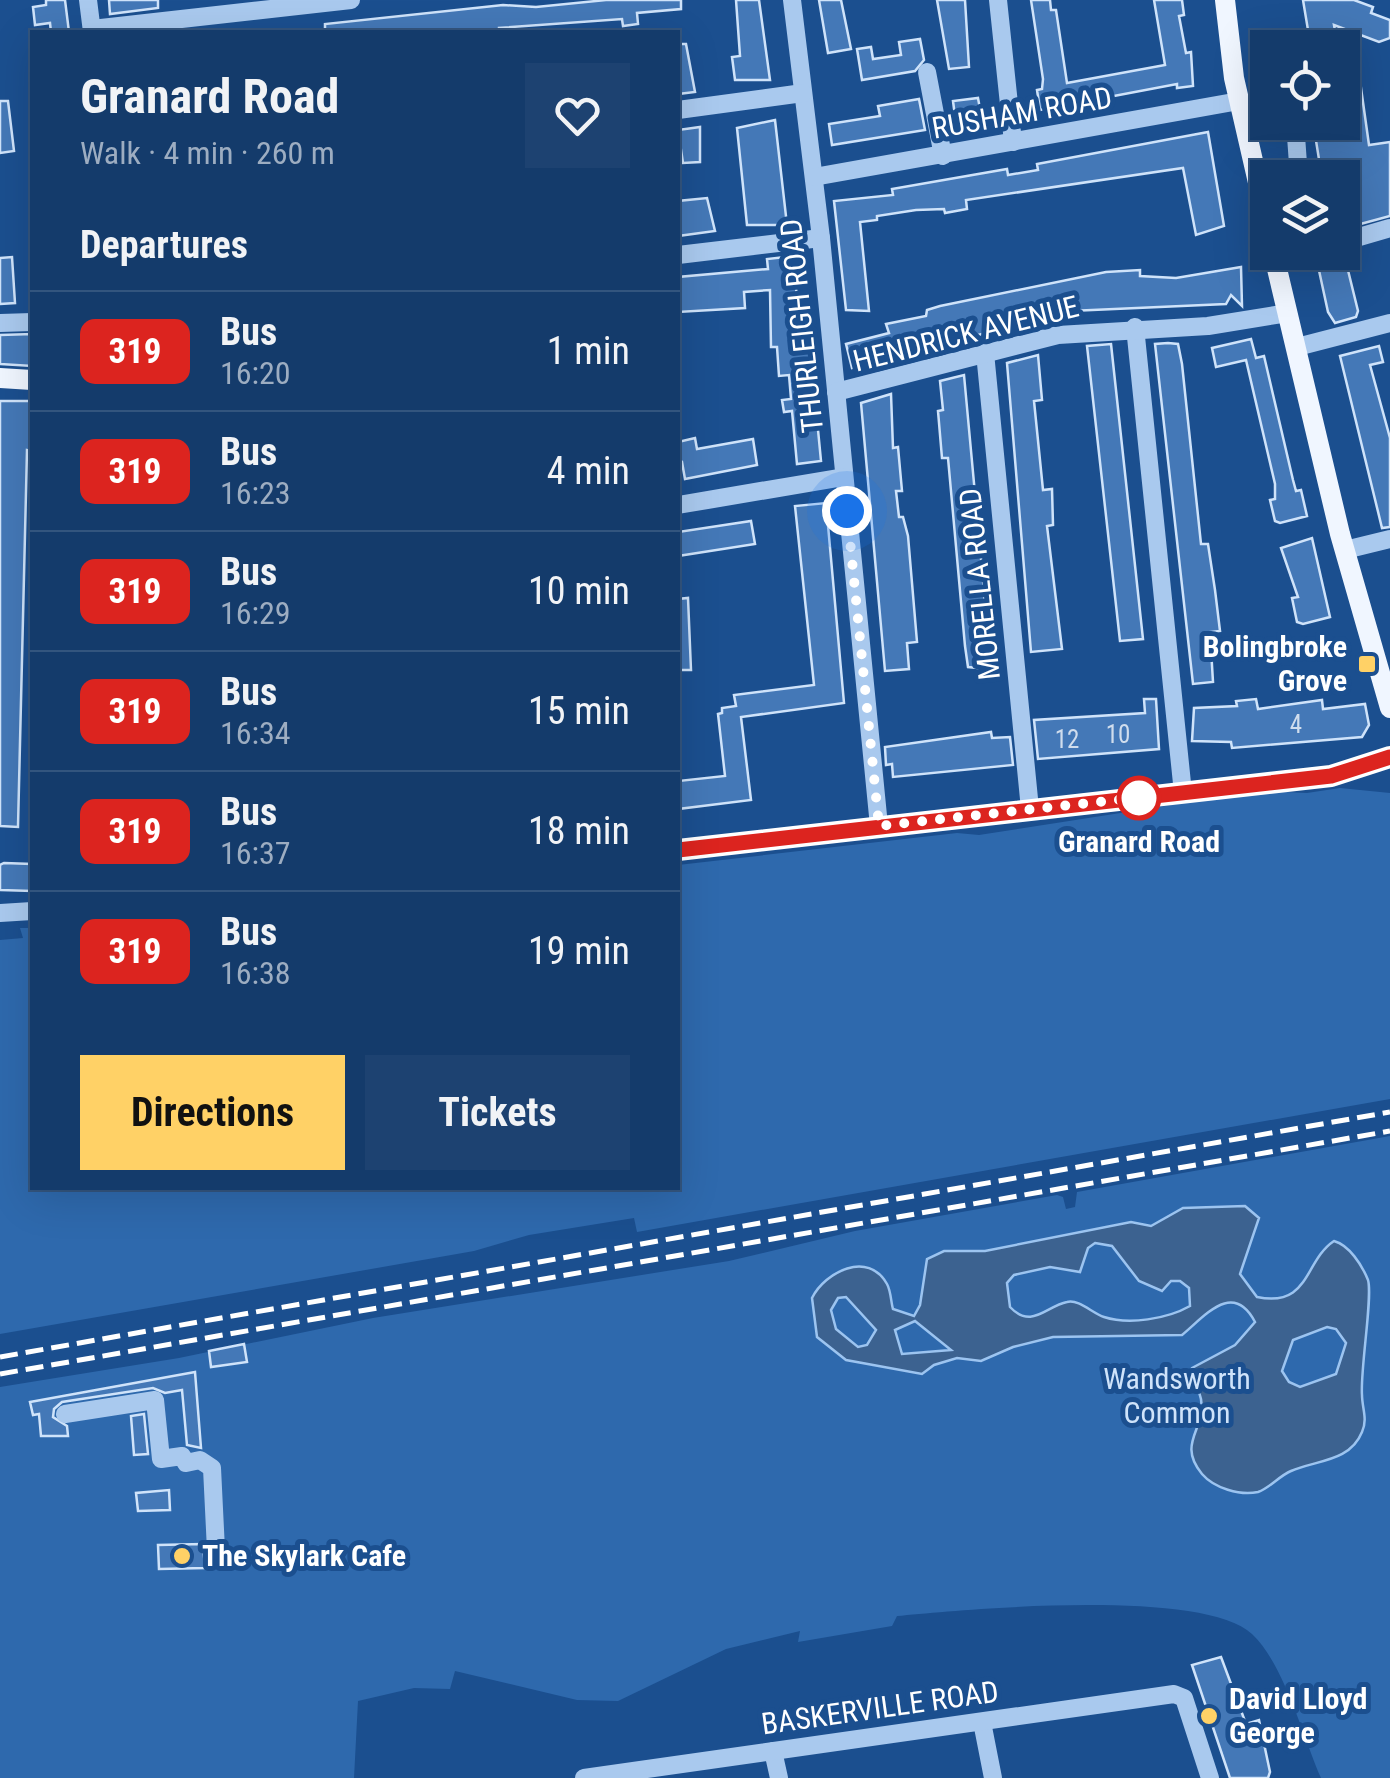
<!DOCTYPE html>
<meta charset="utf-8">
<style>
:root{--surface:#143b6b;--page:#1d4271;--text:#f1f3f6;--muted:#9dadc1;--line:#33557e;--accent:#ffd166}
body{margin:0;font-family:"Roboto Condensed",sans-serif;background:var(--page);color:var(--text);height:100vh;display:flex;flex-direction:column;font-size:38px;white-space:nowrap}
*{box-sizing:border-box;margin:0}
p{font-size:32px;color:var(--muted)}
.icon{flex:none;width:55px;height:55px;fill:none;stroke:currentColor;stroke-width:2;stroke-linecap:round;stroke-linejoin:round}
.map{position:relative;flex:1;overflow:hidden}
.sheet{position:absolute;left:30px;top:30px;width:650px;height:1160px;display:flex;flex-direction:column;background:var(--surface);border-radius:0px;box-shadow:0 10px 40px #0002,0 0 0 2px var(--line)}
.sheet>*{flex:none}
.badge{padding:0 20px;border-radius:15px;font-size:35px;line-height:65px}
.buttons{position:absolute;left:1250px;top:30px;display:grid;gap:20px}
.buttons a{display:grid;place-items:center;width:110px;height:110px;border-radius:0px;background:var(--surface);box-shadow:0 10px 40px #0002,0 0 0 2px var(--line);font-size:50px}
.you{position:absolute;width:50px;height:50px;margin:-25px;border:8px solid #fff;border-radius:50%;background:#1a73e8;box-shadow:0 0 0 15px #1a73e833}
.map>.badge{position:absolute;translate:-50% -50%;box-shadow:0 0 0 5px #fff}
h2{padding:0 50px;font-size:38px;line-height:90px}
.round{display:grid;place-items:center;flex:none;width:105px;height:105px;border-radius:0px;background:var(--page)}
.head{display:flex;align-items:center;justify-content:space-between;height:170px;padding:0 50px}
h1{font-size:48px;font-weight:700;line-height:75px}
.action{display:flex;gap:20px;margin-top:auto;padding:20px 50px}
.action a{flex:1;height:115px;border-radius:0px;background:var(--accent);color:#111;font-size:40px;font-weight:700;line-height:115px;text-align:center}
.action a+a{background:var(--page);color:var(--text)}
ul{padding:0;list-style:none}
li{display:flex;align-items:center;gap:30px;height:120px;padding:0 50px;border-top:2px solid var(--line)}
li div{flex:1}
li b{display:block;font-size:38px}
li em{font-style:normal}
li .badge{min-width:110px;font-weight:700;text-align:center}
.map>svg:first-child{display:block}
.green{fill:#2e69ad}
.water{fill:#3c6290;stroke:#9cc4f0;stroke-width:2.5;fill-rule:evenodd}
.building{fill:#4478b7;stroke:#cfe3fa;stroke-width:2.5}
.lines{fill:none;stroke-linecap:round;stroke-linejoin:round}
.minor{stroke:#a9c9ee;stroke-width:18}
.major{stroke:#f0f6ff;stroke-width:20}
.rail{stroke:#fff;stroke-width:5;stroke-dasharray:18 8;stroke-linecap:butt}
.line-casing{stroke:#fff;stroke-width:22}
.line{stroke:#dc241f;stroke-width:15}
.walk{stroke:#fff;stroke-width:10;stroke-dasharray:0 18}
.poi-dot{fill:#ffd166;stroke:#1b4f8f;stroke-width:4}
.stop-dot{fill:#fff;stroke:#dc241f;stroke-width:5}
.labels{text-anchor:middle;stroke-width:10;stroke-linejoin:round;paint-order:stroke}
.number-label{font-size:25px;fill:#d0dded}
.street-label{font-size:30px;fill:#fff;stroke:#1b4f8f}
.poi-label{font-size:30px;font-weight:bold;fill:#fff;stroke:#1b4f8f;text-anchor:start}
.stop-label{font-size:30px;font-weight:bold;fill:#fff;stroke:#1b4f8f}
.park-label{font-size:30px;fill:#cfe3fa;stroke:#1b4f8f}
</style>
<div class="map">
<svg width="1390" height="1778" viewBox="0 0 1390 1778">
<rect width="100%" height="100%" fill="#1b4f8f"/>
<g class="green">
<polygon points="1340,788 1390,793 1390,1099 637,1232 634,1218 529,1235 474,1251 0,1334 0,940 23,938 20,928 32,928 32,1188 678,1188 678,865 957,833 979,835 1262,791 1307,793"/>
<path d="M 1390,1136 L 1390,1778 L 1321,1778 C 1303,1737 1284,1664 1252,1634 C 1203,1588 966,1609 897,1616 L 892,1626 L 798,1642 L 800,1631 L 726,1649 L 618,1701 L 577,1700 L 455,1671 L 450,1689 L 414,1688 L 358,1701 L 354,1778 L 0,1778 L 0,1387 L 179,1358 L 373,1318 L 729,1261 L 855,1231 L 1057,1195 L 1063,1197 L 1066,1209 L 1075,1207 L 1077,1192 Z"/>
</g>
<path class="water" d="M 1245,1206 L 1259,1218 L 1240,1274 L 1257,1297 C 1310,1308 1304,1261 1334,1241 C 1349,1245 1362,1265 1368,1280 C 1373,1296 1360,1370 1362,1395 C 1362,1408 1368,1419 1362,1432 C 1350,1462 1316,1460 1291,1471 C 1279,1476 1270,1488 1258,1492 C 1240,1496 1214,1488 1202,1474 C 1170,1435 1224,1424 1190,1375 L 1192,1368 L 1235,1345 L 1255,1322 C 1233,1280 1205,1316 1182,1335 L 1053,1337 L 1013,1347 L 981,1361 L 957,1358 L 934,1365 L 922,1374 L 846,1360 L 817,1337 L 812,1298 C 825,1272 868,1250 887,1284 C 891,1291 891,1303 893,1309 L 914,1316 L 920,1305 L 927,1259 L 944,1251 L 985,1251 L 1131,1222 L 1151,1226 L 1183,1208 ZM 1095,1243 L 1112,1246 L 1139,1281 L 1162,1291 L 1171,1281 L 1180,1281 L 1189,1288 L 1190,1306 C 1167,1319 1129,1325 1104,1317 C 1092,1313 1079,1299 1067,1302 C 1046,1306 1032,1330 1010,1307 L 1007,1283 L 1014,1275 L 1050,1267 L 1080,1272 L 1088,1248 ZM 846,1297 L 876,1330 L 867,1345 L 858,1347 L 836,1329 L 831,1310 L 838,1298 ZM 915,1321 L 951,1350 L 902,1354 L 895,1330 ZM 1327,1327 L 1336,1329 L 1346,1343 L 1336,1374 L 1300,1387 L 1289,1382 L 1282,1371 L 1293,1340 Z"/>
<g class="building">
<polygon points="46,0 65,0 69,32 51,32 50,23 35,25 33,7 46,5"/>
<polygon points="109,0 158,0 158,8 110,14"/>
<polygon points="606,0 681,0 681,9 637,13 638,24 623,26 622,19 499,28 499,32 325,32 325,24 503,5 536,7"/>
<polygon points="736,0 759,0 770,80 735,80 732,57 740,56"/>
<polygon points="819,0 841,0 851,49 828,53"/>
<polygon points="937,0 965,0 969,67 949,69"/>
<polygon points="1031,0 1050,0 1051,10 1056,10 1067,83 1165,65 1154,0 1182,0 1184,15 1179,16 1186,53 1191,52 1193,86 1177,88 1177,84 1040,110 1037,90 1042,89 1043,79"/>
<polygon points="1303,0 1354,0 1373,7 1371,13 1390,20 1390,38 1379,42 1334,25 1338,48 1296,48 1309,36"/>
<polygon points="920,39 924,60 915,71 862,80 857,49 871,47 873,59 901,55 899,42"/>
<polygon points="678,44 686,44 695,92 678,94"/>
<polygon points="1361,88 1369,145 1390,142 1390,216 1342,229 1342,178 1322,178 1313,122 1342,122 1342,91"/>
<polygon points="978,98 982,120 956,124 953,101"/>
<polygon points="919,99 925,130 832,145 829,124 880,116 878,106"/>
<polygon points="0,101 8,101 14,151 0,153"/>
<polygon points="775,120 787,225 747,225 737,128"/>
<polygon points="700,127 700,162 683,163 678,130"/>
<polygon points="1208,132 1224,226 1196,235 1183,168 966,200 967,209 945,213 944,209 916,210 877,216 877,220 860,222 869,311 846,310 834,201 893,195 892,189 1007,169 1008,175 1038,170 1037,164"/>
<polygon points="707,198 715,231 678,236 678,201"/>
<polygon points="1315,252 1344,254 1358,311 1356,317 1335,323 1328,312"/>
<polygon points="12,257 15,303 0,304 0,258"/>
<polygon points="785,257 793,262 800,324 804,336 809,336 821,461 797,464 792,411 784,412 782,400 791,399 789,375 779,376 777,347 771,347 770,290 744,292 745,308 678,312 678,277 768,269 767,259"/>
<polygon points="1241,267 1242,306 1231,295 1226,304 1070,311 852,368 846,344 889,333 886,324 926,316 927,310 940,306 1106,272 1140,270 1140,276 1176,278"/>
<polygon points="32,334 32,366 0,364 0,335"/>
<polygon points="1251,339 1256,358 1264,356 1293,480 1296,491 1301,490 1307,516 1280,523 1275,521 1270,500 1275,499 1275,484 1246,360 1216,367 1212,348"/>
<polygon points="1168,343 1178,344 1182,364 1201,544 1208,544 1215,590 1220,631 1210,632 1213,682 1193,684 1155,344"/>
<polygon points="1111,344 1143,639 1120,641 1087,346"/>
<polygon points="1379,346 1383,362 1370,365 1390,438 1390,527 1382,528 1340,356"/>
<polygon points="1038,355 1042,400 1034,401 1043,490 1052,489 1053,525 1047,526 1062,649 1031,652 1007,363"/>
<polygon points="964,375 991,667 978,668 968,667 965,646 948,458 942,458 938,411 943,410 940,381"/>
<polygon points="891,394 893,448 898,447 902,491 896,491 899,517 903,517 908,536 917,642 907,643 909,669 885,671 861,403"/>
<polygon points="0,401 32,401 31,451 27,450 18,827 0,826"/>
<polygon points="695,438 697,449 753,439 757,465 685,479 682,462 678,463 678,442"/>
<polygon points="826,503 844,703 741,717 751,800 678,809 678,781 725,776 718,714 722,713 722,708 736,706 734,695 814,685 795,506"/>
<polygon points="751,521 755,544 678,556 678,532"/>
<polygon points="1312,538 1330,617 1303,624 1297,622 1292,598 1298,597 1281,548"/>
<polygon points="688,598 691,670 678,670 678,599"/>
<polygon points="1335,640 1338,652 1311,658 1308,646"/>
<polygon points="1144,699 1156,699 1159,749 1038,759 1034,720 1145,713"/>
<polygon points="1256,699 1258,709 1322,700 1323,709 1365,704 1369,725 1362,737 1232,748 1231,742 1192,741 1194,708 1237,706 1236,701"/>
<polygon points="991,732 992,738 1010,737 1013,765 893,777 892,764 886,765 885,747"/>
<polygon points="4,863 32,864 32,891 0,890 0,865"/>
<polygon points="244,1344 247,1362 211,1367 209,1351"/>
<polygon points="195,1372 201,1448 187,1445 182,1390 165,1393 153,1388 62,1402 54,1409 53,1417 67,1426 68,1436 41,1436 39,1414 33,1415 30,1402"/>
<polygon points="144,1414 148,1454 134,1455 131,1416"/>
<polygon points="169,1490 170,1510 138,1511 136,1493"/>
<polygon points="203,1544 205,1568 159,1569 158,1545"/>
<polygon points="1221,1657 1246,1724 1259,1720 1270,1772 1268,1778 1230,1778 1192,1665"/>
</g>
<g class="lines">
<g class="minor">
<polyline points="88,0 92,32"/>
<polyline points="792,0 821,238 879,826"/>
<polyline points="998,0 1013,142"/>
<polyline points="92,29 351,0"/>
<polyline points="927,72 943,156"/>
<polyline points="678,110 803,93"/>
<polyline points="1244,120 1268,117"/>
<polyline points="1295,122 1299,178"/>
<polyline points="814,177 1239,101"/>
<polyline points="1342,242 1390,228"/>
<polyline points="678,255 821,238"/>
<polyline points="0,323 32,322"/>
<polyline points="1135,327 1183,793"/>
<polyline points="1297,347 1390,323"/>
<polyline points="985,353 1030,809"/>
<polyline points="836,392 1058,335 1208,326 1288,313"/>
<polyline points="678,505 844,477"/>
<polyline points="1345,550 1390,539"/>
<polyline points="0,913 32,911"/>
<polyline points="65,1414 155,1400 161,1459 182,1456 186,1463 200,1460 212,1468 216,1550 226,1558"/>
<polyline points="982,1722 993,1778"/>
<polyline points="773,1751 779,1778"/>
<polyline points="584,1778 1174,1694 1184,1698 1210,1778"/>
</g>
<g class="major">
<polyline points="1225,0 1234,78 1268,226"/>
<polyline points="1273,252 1340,534 1390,708"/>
<polyline points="0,378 32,380"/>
<polyline points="678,850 1331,776 1390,757"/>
</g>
<g class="rail">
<polyline points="0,1357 1390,1112"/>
<polyline points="0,1374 1390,1131"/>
</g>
</g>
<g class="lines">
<defs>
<polyline id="line" points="678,850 1331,776 1390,757"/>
</defs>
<use href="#line" class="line-casing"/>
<use href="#line" class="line"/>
<polyline class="walk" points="847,511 879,826 1153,796 1139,798"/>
</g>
<g class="poi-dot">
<rect x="1357" y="654" width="20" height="20" rx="5"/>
<circle cx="182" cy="1556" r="10"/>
<circle cx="1209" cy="1716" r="10"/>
</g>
<circle class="stop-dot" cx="1139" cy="798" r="20"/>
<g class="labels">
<g class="number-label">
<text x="1296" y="733">4</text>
<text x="1118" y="743">10</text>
<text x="1067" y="748">12</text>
</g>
<g class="street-label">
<text transform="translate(1022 113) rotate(-10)" y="10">RUSHAM ROAD</text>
<text transform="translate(802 326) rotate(-96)" y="10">THURLEIGH ROAD</text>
<text transform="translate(966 334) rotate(-14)" y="10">HENDRICK AVENUE</text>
<text transform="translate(980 584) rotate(-96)" y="10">MORELLA ROAD</text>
<text transform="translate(880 1708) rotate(-8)" y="10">BASKERVILLE ROAD</text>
</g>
<g class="poi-label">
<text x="1347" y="657" text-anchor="end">Bolingbroke<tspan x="1347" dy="34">Grove</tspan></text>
<text x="202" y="1566">The Skylark Cafe</text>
<text x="1229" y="1709">David Lloyd<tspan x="1229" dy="34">George</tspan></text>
</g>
<g class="stop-label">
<text x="1139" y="852">Granard Road</text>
</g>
<g class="park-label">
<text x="1177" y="1389">Wandsworth<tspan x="1177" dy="34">Common</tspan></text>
</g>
</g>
</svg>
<div class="buttons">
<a><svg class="icon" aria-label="locate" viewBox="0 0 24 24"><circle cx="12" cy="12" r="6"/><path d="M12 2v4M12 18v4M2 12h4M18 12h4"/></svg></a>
<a><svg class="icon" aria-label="layers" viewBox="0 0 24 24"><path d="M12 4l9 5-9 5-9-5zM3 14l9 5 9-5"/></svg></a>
</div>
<div class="you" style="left:847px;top:511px"></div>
<section class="sheet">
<div class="head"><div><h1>Granard Road</h1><p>Walk · 4 min · 260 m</p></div><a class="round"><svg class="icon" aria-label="heart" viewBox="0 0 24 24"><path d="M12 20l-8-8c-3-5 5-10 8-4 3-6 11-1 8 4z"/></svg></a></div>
<h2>Departures</h2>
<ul>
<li><span class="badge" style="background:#dc241f;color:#fff">319</span><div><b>Bus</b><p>16:20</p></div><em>1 min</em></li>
<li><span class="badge" style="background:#dc241f;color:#fff">319</span><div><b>Bus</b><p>16:23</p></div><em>4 min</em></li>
<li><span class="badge" style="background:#dc241f;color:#fff">319</span><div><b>Bus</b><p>16:29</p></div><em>10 min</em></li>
<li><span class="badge" style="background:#dc241f;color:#fff">319</span><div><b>Bus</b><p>16:34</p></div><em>15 min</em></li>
<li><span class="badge" style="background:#dc241f;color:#fff">319</span><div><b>Bus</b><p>16:37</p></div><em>18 min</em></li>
<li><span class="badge" style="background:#dc241f;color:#fff">319</span><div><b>Bus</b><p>16:38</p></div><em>19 min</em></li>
</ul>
<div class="action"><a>Directions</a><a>Tickets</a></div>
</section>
</div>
